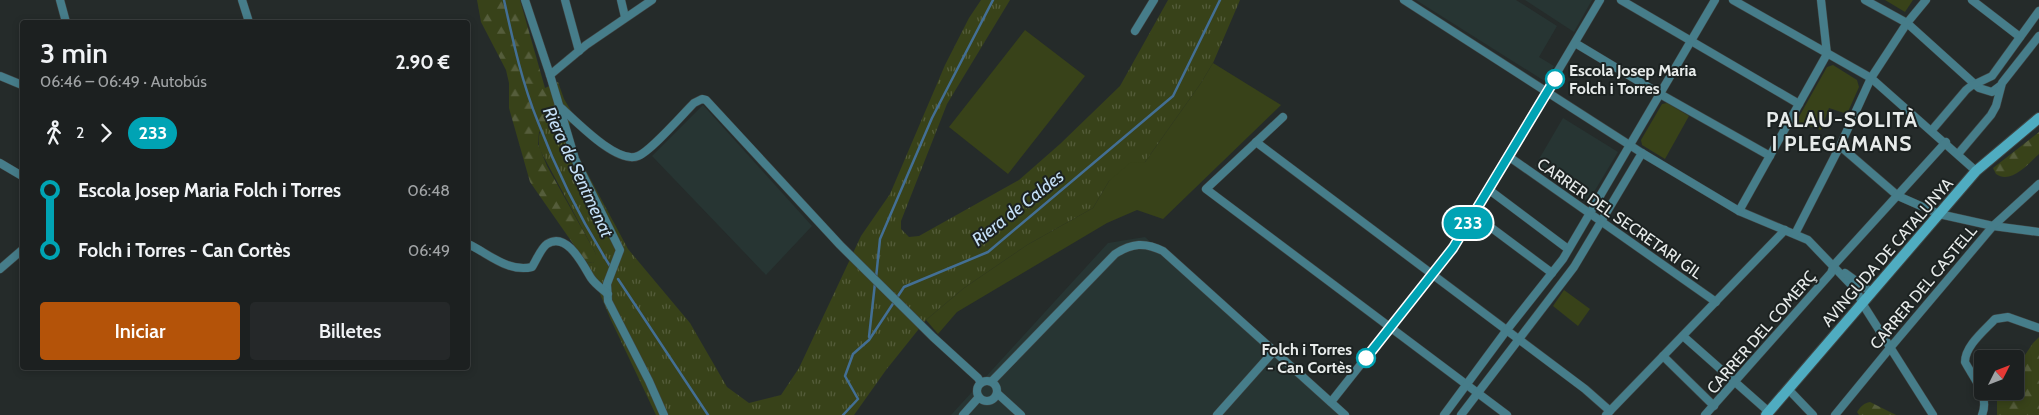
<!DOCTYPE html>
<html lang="es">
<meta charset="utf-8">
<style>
:root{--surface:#1c2020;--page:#252829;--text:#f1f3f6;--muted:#a0a3a5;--line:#3a3e3e;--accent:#b45309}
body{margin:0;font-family:Cabin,sans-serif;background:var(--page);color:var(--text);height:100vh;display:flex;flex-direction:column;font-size:19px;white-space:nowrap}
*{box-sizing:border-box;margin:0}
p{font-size:16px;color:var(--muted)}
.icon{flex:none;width:28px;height:28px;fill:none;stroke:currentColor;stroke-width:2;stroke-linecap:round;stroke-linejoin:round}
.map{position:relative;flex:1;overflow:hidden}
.details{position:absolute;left:20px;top:20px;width:450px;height:350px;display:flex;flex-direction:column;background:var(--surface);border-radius:5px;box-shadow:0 2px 8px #0003,0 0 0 1px var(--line)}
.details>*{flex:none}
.badge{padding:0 10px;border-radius:16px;font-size:18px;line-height:32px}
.needle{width:32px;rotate:48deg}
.controls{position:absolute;left:1974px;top:350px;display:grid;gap:10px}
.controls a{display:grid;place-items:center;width:50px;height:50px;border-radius:5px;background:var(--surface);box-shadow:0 2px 8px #0003,0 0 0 1px var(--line);font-size:25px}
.map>.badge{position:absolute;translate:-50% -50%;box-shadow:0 0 0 2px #fff}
.legs{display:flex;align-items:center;gap:8px;height:55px;padding:0 20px;font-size:16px}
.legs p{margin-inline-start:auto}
.overview{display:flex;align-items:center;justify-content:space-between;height:85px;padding:0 20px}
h1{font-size:28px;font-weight:600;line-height:38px}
.cta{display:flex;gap:10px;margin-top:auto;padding:10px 20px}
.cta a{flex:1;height:58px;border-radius:5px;background:var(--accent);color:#fff;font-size:20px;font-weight:600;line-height:58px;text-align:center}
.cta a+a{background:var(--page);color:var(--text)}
ul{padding:0 20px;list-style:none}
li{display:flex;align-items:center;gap:18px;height:60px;font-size:19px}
li i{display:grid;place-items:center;width:8px;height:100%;margin:0 6px;background:currentColor}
li i::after{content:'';width:12px;height:12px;margin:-6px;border:4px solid;border-radius:50%;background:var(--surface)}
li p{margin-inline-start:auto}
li:first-child i{background:linear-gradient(#0000 50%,currentColor 0)}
li:last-child i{background:linear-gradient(currentColor 50%,#0000 0)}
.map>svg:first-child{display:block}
.built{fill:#273533}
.grass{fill:url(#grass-tufts)}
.forest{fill:url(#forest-firs)}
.park{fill:#384219}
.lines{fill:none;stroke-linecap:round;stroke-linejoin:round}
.stream{stroke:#436f94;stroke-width:2.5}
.street-casing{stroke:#404645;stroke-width:9}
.secondary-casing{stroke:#404645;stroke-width:12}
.street{stroke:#467d8a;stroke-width:8}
.secondary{stroke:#4facc1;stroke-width:10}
.line-1-casing{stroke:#fff;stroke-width:11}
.line-1{stroke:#00a3b4;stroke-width:8}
.stop-1-dot{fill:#fff;stroke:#00a3b4;stroke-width:2.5}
.labels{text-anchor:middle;stroke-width:4;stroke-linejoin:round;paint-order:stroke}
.stop-label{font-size:16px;font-weight:bold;fill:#e7ebea;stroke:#1c2221;text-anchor:start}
.street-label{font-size:16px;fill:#e7ebea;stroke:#1c2221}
.water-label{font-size:18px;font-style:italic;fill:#c4dff6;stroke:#1c2221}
.district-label{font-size:21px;font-weight:bold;letter-spacing:1px;fill:#e7ebea;stroke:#1c2221}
</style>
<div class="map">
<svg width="2039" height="415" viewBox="0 0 2039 415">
<defs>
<pattern id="grass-tufts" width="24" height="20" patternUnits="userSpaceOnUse" patternTransform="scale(1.25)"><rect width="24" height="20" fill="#384219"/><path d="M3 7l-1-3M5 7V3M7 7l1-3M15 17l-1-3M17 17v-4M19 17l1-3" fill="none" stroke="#555d3b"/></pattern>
<pattern id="forest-firs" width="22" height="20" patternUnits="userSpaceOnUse" patternTransform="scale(1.25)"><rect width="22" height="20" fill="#384219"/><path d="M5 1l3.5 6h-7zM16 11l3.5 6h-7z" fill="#555d3b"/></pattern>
</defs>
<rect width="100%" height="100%" fill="#252b2a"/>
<g class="built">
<polygon points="1416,0 1516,0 1557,26 1539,57 1554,66 1546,82"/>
<polygon points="1525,0 1592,0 1574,32"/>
<polygon points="703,105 812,226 766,275 652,156"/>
<polygon points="1563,118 1618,152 1588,202 1535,166"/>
<polygon points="1145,237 1339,415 951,415 1108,243"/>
</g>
<path class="grass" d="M 981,0 L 1010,0 L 947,104 L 901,221 L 901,229 L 909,237 L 919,236 L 1019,180 L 1060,144 L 1120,86 L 1168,0 L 1240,0 L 1213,63 L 1201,83 L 1145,162 L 1109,181 L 1093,208 L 1027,245 L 964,288 L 926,320 L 886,370 L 854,415 L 656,415 L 610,318 L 587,262 L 593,263 L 596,258 L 595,252 L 540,150 C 535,131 545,117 563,128 L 628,249 L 690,323 L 727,387 L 749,403 L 781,395 L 799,368 L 861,236 L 890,194 L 945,65 L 969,18 Z"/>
<g class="forest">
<polygon points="477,0 520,0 545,88 558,82 564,99 574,116 569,126 563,128 558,124 549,124 543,128 539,132 538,144 547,166 595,252 597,258 593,263 587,262 583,258 530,182 509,108 509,83 506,70 481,22"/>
<path d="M 2039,132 L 2039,154 C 2029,163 2011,185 1996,174 L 1993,168 Z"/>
<polygon points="2039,337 2039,415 1997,415 1997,398 2001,391 2015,391 2015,370 2033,343"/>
<path d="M 1870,402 L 1896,415 L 1859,415 L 1857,412 C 1861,406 1864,403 1870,402 Z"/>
</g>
<g class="park">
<polygon points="1885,0 1913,0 1905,12"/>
<polygon points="1025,30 1085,76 1008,174 949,127"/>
<polygon points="1213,63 1281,105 1163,219 1137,210 1107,223 957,312 938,334 926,320 964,288 1027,245 1093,208 1109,181 1130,163 1145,162 1201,83"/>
<polygon points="1833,65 1857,80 1859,87 1847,114 1829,108 1821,130 1796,122 1827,67"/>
<polygon points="1667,103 1689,116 1665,159 1642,145 1641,140 1662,104"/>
<polygon points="1564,290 1590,309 1578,326 1553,306"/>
</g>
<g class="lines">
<g class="stream">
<path d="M 504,0 C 513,41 522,83 538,122 C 557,172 581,220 610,266"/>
<polyline points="876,278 880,239 932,118 993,0"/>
<polyline points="618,279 708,415"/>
<polyline points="869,337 875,283"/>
<polyline points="843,415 858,399 845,376 853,354 869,340 904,287 988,252 1173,96 1220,0"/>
</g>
<defs>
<g id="street">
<polyline points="60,0 66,22"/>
<polyline points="242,0 249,22"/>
<polyline points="525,0 550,75 575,159 620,250 607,284 608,301 649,381 664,415"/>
<polyline points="565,0 579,51"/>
<polyline points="621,0 625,17"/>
<polyline points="1404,0 1642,153 1739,211 1808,240 1857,291 1862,303 1933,415"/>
<polyline points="1621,0 1799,104"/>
<polyline points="1733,0 1871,78 1976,171"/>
<polyline points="1865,0 1907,23 1979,88 1992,92 2000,86"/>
<polyline points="1972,0 2020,37"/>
<polyline points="1135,31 1154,0"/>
<polyline points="1575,43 1660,94 1770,156"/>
<polyline points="550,75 586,45 652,0"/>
<polyline points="0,76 22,85"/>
<path d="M 559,106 C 575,120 617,165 638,156 C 651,151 683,114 694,103 L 702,99 L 706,100 L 840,245 L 933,337 L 978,378 L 981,383"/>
<polyline points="1283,117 1206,189 1507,415"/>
<polyline points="1932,130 1966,90 1971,86 1992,76 2039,11"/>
<polyline points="1256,142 1585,389 1610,411"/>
<polyline points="1840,146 1898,196 1939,214 1993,226 2039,232"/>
<polyline points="1958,154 1991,115 1996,106 2002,83 2039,36"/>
<polyline points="1508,156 1716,302"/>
<polyline points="0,163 22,176"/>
<polyline points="1488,189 1568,249"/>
<polyline points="1739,211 1827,54 1821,0"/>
<polyline points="1473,214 1552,273"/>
<polyline points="1795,234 1840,146 1871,78 1907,23 1926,0"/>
<path d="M 468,244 C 488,253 508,273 532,267 C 536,261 541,248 547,244 C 567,231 583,265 591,278 C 595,284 602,289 608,294"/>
<polyline points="0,269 22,250"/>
<polyline points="1845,273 1871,292"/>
<polyline points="1683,336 1769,412"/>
<polyline points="1663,356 1714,406"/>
<circle cx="987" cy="391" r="10"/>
<path d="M 992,381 L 1115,254 C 1132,243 1145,242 1163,251 L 1345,415"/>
<polyline points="1789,390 1813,415"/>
<polyline points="998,394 1021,415"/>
<polyline points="1331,402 1453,248 1600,0"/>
<polyline points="963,415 979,397"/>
<polyline points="1217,415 1274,351"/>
<polyline points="1444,415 1506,331 1563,259 1715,0"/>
<polyline points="1461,415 1574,267 1642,153"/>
<polyline points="1606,415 1785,230"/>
<polyline points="1705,415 1831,273 1834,265 1946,142"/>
<polyline points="1835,415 1890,348 1993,226 2039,184"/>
<path d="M 1982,415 C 1990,396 1974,379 1965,362 C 1965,346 1984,331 1995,319 L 2008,317 L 2039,328"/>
</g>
<polyline id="secondary" points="1766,415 1976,171 2039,118"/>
</defs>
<use href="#street" class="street-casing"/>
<use href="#secondary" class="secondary-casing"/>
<use href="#street" class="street"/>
<use href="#secondary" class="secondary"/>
</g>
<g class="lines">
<defs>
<polyline id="line-1" points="1366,358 1453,248 1555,79"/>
</defs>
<use href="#line-1" class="line-1-casing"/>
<use href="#line-1" class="line-1"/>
</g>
<g class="stop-1-dot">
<circle cx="1555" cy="79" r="9"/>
<circle cx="1366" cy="358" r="9"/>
</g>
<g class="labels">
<g class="stop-label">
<text x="1569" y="76">Escola Josep Maria<tspan x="1569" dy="18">Folch i Torres</tspan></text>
<text x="1352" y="355" text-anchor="end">Folch i Torres<tspan x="1352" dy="18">- Can Cortès</tspan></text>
</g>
<g class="street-label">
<text transform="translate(1620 218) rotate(35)" y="6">CARRER DEL SECRETARI GIL</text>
<text transform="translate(1887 252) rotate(-49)" y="6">AVINGUDA DE CATALUNYA</text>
<text transform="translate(1923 287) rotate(-50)" y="6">CARRER DEL CASTELL</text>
<text transform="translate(1761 332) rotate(-49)" y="6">CARRER DEL COMERÇ</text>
</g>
<g class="water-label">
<text transform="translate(578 172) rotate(65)" y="6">Riera de Sentmenat</text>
<text transform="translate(1018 208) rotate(-38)" y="6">Riera de Caldes</text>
</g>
<g class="district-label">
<text x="1842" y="127">PALAU-SOLITÀ<tspan x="1842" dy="24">I PLEGAMANS</tspan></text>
</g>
</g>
</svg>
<div class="controls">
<a><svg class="needle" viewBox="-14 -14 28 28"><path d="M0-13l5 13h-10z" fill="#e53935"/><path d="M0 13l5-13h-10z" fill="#a0a3a5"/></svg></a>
</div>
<b class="badge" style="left:1468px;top:223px;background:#00a3b4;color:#fff">233</b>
<section class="details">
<div class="overview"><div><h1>3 min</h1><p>06:46 – 06:49 · Autobús</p></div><b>2.90 €</b></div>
<div class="legs"><svg class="icon" aria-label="walk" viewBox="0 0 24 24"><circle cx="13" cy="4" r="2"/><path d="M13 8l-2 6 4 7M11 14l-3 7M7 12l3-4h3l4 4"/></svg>2<svg class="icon" aria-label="forward" viewBox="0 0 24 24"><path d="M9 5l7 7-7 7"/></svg><b class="badge" style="background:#00a3b4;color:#fff">233</b></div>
<ul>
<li><i style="color:#00a3b4"></i><b>Escola Josep Maria Folch i Torres</b><p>06:48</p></li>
<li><i style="color:#00a3b4"></i><b>Folch i Torres - Can Cortès</b><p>06:49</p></li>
</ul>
<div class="cta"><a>Iniciar</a><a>Billetes</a></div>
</section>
</div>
